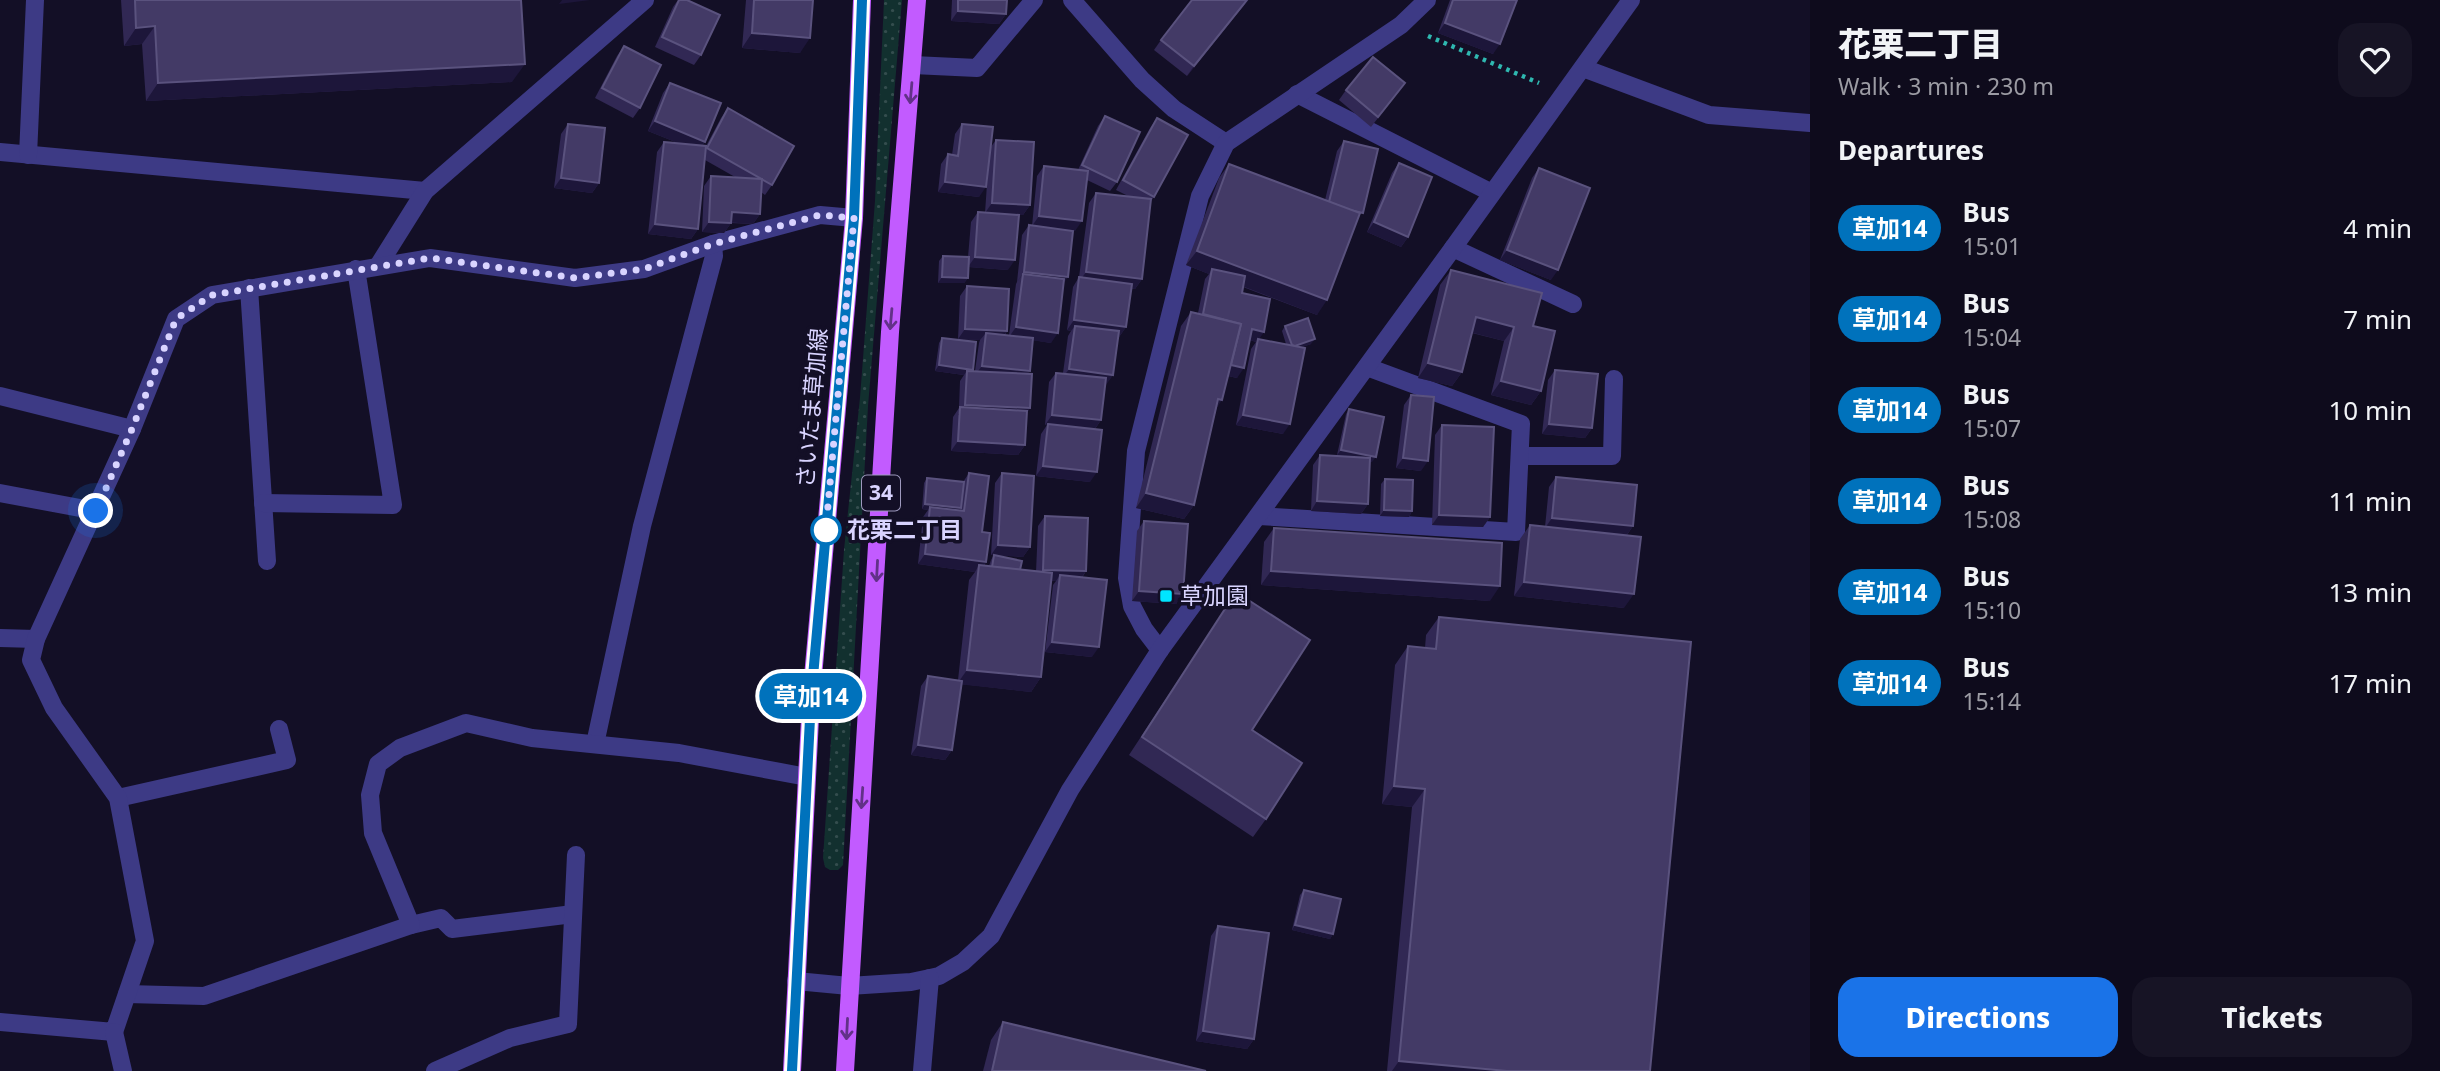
<!DOCTYPE html>
<meta charset="utf-8">
<style>
:root{--surface:#0e0b1c;--page:#171425;--text:#f1f3f6;--muted:#9b9ba3;--accent:#1a73e8}
body{margin:0;font-family:"Noto Sans","Noto Sans JP",sans-serif;background:var(--page);color:var(--text);height:100vh;display:flex;flex-direction:column;font-size:26px;white-space:nowrap}
*{box-sizing:border-box;margin:0}
p{font-size:23px;color:var(--muted)}
.icon{flex:none;width:38px;height:38px;fill:none;stroke:currentColor;stroke-width:2;stroke-linecap:round;stroke-linejoin:round}
.map{position:relative;flex:1;overflow:hidden}
.details{display:flex;flex-direction:column;background:var(--surface);width:630px}
.details>*{flex:none}
.badge{padding:0 14px;border-radius:23px;font-size:24px;line-height:46px}
.you{position:absolute;width:35px;height:35px;margin:-18px;border:5px solid #fff;border-radius:50%;background:#1a73e8;box-shadow:0 0 0 10px #1a73e833}
.map>.badge{position:absolute;translate:-50% -50%;box-shadow:0 0 0 4px #fff}
h2{padding:0 28px;font-size:26px;line-height:63px}
.round{display:grid;place-items:center;flex:none;width:74px;height:74px;border-radius:21px;background:var(--page)}
.summary{display:flex;align-items:center;justify-content:space-between;height:119px;padding:0 28px}
h1{font-size:33px;font-weight:800;line-height:52px}
.button{display:flex;gap:14px;margin-top:auto;padding:14px 28px}
.button a{flex:1;height:80px;border-radius:21px;background:var(--accent);color:#fff;font-size:28px;font-weight:800;line-height:80px;text-align:center}
.button a+a{background:var(--page);color:var(--text)}
ul{padding:0;list-style:none}
li{display:flex;align-items:center;gap:21px;height:91px;padding:0 28px}
li div{flex:1}
li b{display:block;font-size:26px}
li em{font-style:normal}
li .badge{min-width:77px;font-weight:700;text-align:center}
main{display:flex;flex:1;min-height:0}
.map>svg:first-child{display:block}
.grass{fill:url(#grass-dots)}
.lines{fill:none;stroke-linecap:round;stroke-linejoin:round}
.path{stroke:#2fb8b0;stroke-width:4.5;stroke-dasharray:3.5 5;stroke-linecap:butt}
.minor{stroke:#3d3a85;stroke-width:18}
.major{stroke:#c25bff;stroke-width:18}
.wall{fill:#312854}
.shaded-wall{fill:#1d163a}
.building{fill:#433a66;stroke:#5a527e;stroke-width:2}
.oneway{stroke:#623188}
.line-casing{stroke:#fff;stroke-width:16}
.line{stroke:#0072bc;stroke-width:10}
.walk{stroke:#d9d4ff;stroke-width:7;stroke-dasharray:0 12.6}
.stop-dot{fill:#fff;stroke:#0072bc;stroke-width:3.5}
.poi-dot{fill:#00e5ff;stroke:#130f26;stroke-width:2.5}
.labels{text-anchor:middle;stroke-width:7;stroke-linejoin:round;paint-order:stroke}
.shield{fill:#130f26;stroke:#9e99be;stroke-width:2}
.shield-label{font-size:21px;font-weight:bold;fill:#d9d4ff}
.street-label{font-size:23px;fill:#d9d4ff;stroke:#130f26}
.stop-label{font-size:23px;font-weight:bold;fill:#d9d4ff;stroke:#130f26;text-anchor:start}
.poi-label{font-size:23px;fill:#d9d4ff;stroke:#130f26;text-anchor:start}
</style>
<main>
<div class="map">
<svg width="1810" height="1071" viewBox="0 0 1810 1071">
<defs>
<pattern id="grass-dots" width="8" height="8" patternUnits="userSpaceOnUse" patternTransform="scale(1.75)"><rect width="8" height="8" fill="#12302f"/><path d="M2 2h.1M6 6h.1" fill="none" stroke="#344d4e" stroke-width="1.8" stroke-linecap="round"/></pattern>
</defs>
<rect width="100%" height="100%" fill="#130f26"/>
<polygon class="grass" points="884,0 902,0 868,406 843,865 838,870 830,870 825,867 823,858 844,550 860,398 875,201"/>
<g class="lines">
<polyline class="path" points="1428,36 1539,83"/>
<g class="minor">
<polyline points="1072,0 1142,80 1174,109 1226,143"/>
<polyline points="913,65 977,68 1034,0"/>
<polyline points="1583,68 1709,115 1810,123"/>
<polyline points="1297,94 1492,193"/>
<polyline points="0,152 425,191"/>
<polyline points="28,155 35,0"/>
<polyline points="1453,248 1573,304"/>
<polyline points="378,266 425,191 645,0"/>
<polyline points="249,288 267,561"/>
<polyline points="0,396 132,429"/>
<polyline points="1520,456 1612,456 1614,379"/>
<polyline points="0,493 96,511"/>
<polyline points="263,503 393,505 356,269"/>
<polyline points="1259,516 1516,532 1521,424 1367,367"/>
<polyline points="0,638 36,639"/>
<polyline points="1160,650 1144,629 1132,606 1127,578 1136,451 1200,196 1226,143 1401,25 1427,0"/>
<polyline points="595,744 642,526 714,256 713,244"/>
<polyline points="118,798 287,760 279,729"/>
<polyline points="411,925 441,918 452,929 573,914"/>
<polyline points="796,981 849,986 911,982 930,978 939,976 963,962 991,936 1070,790 1160,650 1453,248 1631,0"/>
<polyline points="127,994 204,996 411,925 373,833 370,795 378,764 400,748 466,723 532,738 679,753 807,777"/>
<polyline points="0,1022 114,1032 145,941 118,798 54,708 31,660 36,639 132,429 176,319 212,295 430,258 575,278 644,269 713,244 820,215 854,218"/>
<polyline points="114,1032 123,1071"/>
<polyline points="435,1071 510,1038 568,1024 576,855"/>
<polyline points="922,1071 930,978"/>
</g>
<g class="major">
<polyline points="792,1071 811,699 854,218 862,0"/>
<polyline points="845,1071 890,332 917,0"/>
</g>
</g>
<g class="wall">
<polygon points="121,0 521,0 512,82 146,101 142,44 124,46"/>
<polygon points="678,0 687,0 701,55 694,65 655,47 673,7"/>
<polygon points="746,0 813,0 800,53 742,48"/>
<polygon points="952,0 1007,0 1006,14 999,24 951,21"/>
<polygon points="1450,0 1517,0 1493,54 1438,33"/>
<polygon points="1245,4 1187,76 1154,50 1161,40"/>
<polygon points="624,46 640,108 633,118 595,98 617,56"/>
<polygon points="670,83 705,142 702,146 706,146 721,118 728,108 772,185 765,195 761,192 760,214 753,224 731,223 724,233 702,232 704,186 711,176 735,177 705,160 698,229 691,239 648,234 657,152 664,142 678,143 648,131 663,93"/>
<polygon points="1405,83 1371,127 1339,100 1346,90"/>
<polygon points="1105,116 1117,182 1110,191 1087,180 1075,231 1057,229 1064,283 1051,343 1033,340 1028,374 1030,408 1027,413 1025,445 1018,455 951,451 953,417 959,408 960,381 964,375 935,371 939,343 942,338 972,371 975,371 979,343 980,340 958,339 960,296 967,286 1007,331 1005,335 1009,335 1016,284 1017,282 1022,235 1029,225 1032,226 1037,176 1044,166 1078,170 1098,126"/>
<polygon points="1157,118 1154,197 1151,201 1142,279 1135,289 1131,289 1126,327 1119,337 1118,336 1113,375 1105,385 1101,420 1095,429 1090,482 1036,476 1041,434 1047,425 1045,425 1049,382 1056,373 1063,373 1068,336 1071,331 1067,330 1073,287 1079,277 1089,203 1096,193 1128,196 1116,190 1150,128"/>
<polygon points="568,124 599,183 592,193 554,188 561,134"/>
<polygon points="962,124 990,148 996,140 1030,205 1023,215 985,213 988,169 979,197 938,192 941,164 948,154 952,155 955,134"/>
<polygon points="1344,141 1357,221 1317,315 1243,287 1242,293 1264,332 1258,339 1286,344 1282,331 1285,326 1311,344 1302,347 1283,434 1236,425 1251,349 1256,342 1250,340 1237,378 1228,376 1216,410 1194,505 1184,519 1136,508 1181,326 1191,312 1198,313 1205,279 1209,274 1186,265 1219,178 1229,164 1325,200 1337,151"/>
<polygon points="1399,163 1408,237 1401,247 1367,232 1392,173"/>
<polygon points="1539,168 1551,280 1500,260 1532,178"/>
<polygon points="978,212 1008,270 969,267 968,278 964,283 938,283 939,261 943,256 968,257 971,222"/>
<polygon points="1451,270 1533,326 1541,391 1531,405 1491,395 1504,341 1472,333 1462,372 1452,386 1418,378 1440,285"/>
<polygon points="1555,370 1592,428 1585,438 1542,434 1548,380"/>
<polygon points="1411,395 1421,471 1396,468 1404,405"/>
<polygon points="1349,409 1372,462 1370,461 1368,504 1361,514 1311,511 1313,465 1320,455 1345,456 1337,455 1346,414"/>
<polygon points="1442,425 1490,517 1483,527 1432,525 1435,435"/>
<polygon points="969,473 982,532 986,562 984,566 989,566 991,560 994,555 991,555 995,483 1002,473 1030,547 1023,557 997,555 1020,570 1036,572 1038,526 1045,516 1086,571 1082,578 1092,657 1045,652 1053,585 1056,581 1051,581 1041,677 1031,692 961,684 952,750 945,760 911,755 921,686 928,676 958,680 969,580 975,572 918,564 923,517 928,510 922,509 924,483 927,478 963,482"/>
<polygon points="1556,477 1633,526 1627,535 1624,608 1514,596 1520,539 1530,525 1545,527 1549,487"/>
<polygon points="1385,479 1412,511 1409,517 1380,516 1381,484"/>
<polygon points="1144,521 1183,594 1176,604 1132,601 1137,531"/>
<polygon points="1274,528 1490,601 1261,585 1264,542"/>
<polygon points="1236,592 1252,730 1266,819 1253,837 1129,755"/>
<polygon points="1439,617 1650,1071 1387,1071 1412,807 1382,804 1395,665 1408,646 1425,648 1426,635"/>
<polygon points="1304,890 1333,934 1330,939 1292,930 1300,895"/>
<polygon points="1218,926 1254,1039 1247,1049 1196,1041 1211,936"/>
<polygon points="1003,1022 1206,1071 983,1071 991,1040"/>
</g>
<g class="shaded-wall">
<polygon points="562,0 590,0 559,4"/>
<polygon points="1248,0 1245,4 1187,76 1194,66"/>
<polygon points="958,11 1006,14 999,24 951,21"/>
<polygon points="1445,23 1500,44 1493,54 1438,33"/>
<polygon points="155,26 142,44 124,46 136,28"/>
<polygon points="752,33 810,38 800,53 742,48"/>
<polygon points="525,64 512,82 146,101 158,83"/>
<polygon points="655,121 705,142 698,151 648,131"/>
<polygon points="561,178 599,183 592,193 554,188"/>
<polygon points="945,182 986,187 979,197 938,192"/>
<polygon points="992,203 1030,205 1023,215 985,213"/>
<polygon points="732,212 760,214 753,224 725,222"/>
<polygon points="1039,216 1082,221 1075,231 1032,226"/>
<polygon points="709,222 731,223 724,233 702,232"/>
<polygon points="1374,222 1408,237 1401,247 1367,232"/>
<polygon points="655,224 698,229 691,239 648,234"/>
<polygon points="1507,250 1558,270 1551,280 1500,260"/>
<polygon points="1197,251 1327,300 1317,315 1211,274 1212,269 1209,274 1186,265"/>
<polygon points="975,257 1015,260 1008,270 968,267"/>
<polygon points="1024,272 1068,277 1061,287 1023,274 1017,282"/>
<polygon points="1086,272 1142,279 1135,289 1079,282"/>
<polygon points="942,277 968,278 964,283 938,283"/>
<polygon points="1476,317 1514,327 1504,341 1466,331"/>
<polygon points="1074,320 1126,327 1119,337 1074,331 1075,326 1071,331 1067,330"/>
<polygon points="1016,327 1058,333 1051,343 1009,337"/>
<polygon points="965,329 1007,331 1000,341 986,333 980,340 958,339"/>
<polygon points="1252,329 1264,332 1257,342 1245,339"/>
<polygon points="1315,339 1311,344 1289,352 1292,347"/>
<polygon points="1428,363 1462,372 1452,386 1418,378"/>
<polygon points="939,365 973,370 967,371 964,375 935,371"/>
<polygon points="1231,365 1244,368 1237,378 1224,375"/>
<polygon points="982,366 1030,371 1023,381 975,375"/>
<polygon points="1069,369 1113,375 1106,385 1062,379"/>
<polygon points="1501,381 1541,391 1531,405 1491,395"/>
<polygon points="1218,399 1222,400 1212,415"/>
<polygon points="965,405 1030,408 1023,418 958,415"/>
<polygon points="1052,415 1101,420 1094,430 1045,425"/>
<polygon points="1243,415 1290,424 1283,434 1236,425"/>
<polygon points="1549,424 1592,428 1585,438 1542,434"/>
<polygon points="958,441 1025,445 1018,455 951,451"/>
<polygon points="1341,450 1376,457 1372,462 1337,455"/>
<polygon points="1403,458 1428,461 1421,471 1396,468"/>
<polygon points="1043,466 1097,472 1090,482 1036,476"/>
<polygon points="1146,493 1194,505 1184,519 1136,508"/>
<polygon points="1317,501 1368,504 1361,514 1311,511"/>
<polygon points="925,504 961,508 958,513 930,507 928,510 922,509"/>
<polygon points="1384,510 1412,511 1409,517 1380,516"/>
<polygon points="1439,515 1490,517 1483,527 1432,525"/>
<polygon points="1552,518 1633,526 1626,536 1545,528"/>
<polygon points="998,545 1030,547 1023,557 991,555"/>
<polygon points="925,554 986,562 979,572 979,565 975,572 918,564"/>
<polygon points="1043,570 1086,571 1079,581 1060,575 1056,581 1036,580"/>
<polygon points="1271,571 1500,586 1490,601 1261,585"/>
<polygon points="1524,582 1634,594 1624,608 1514,596"/>
<polygon points="1139,591 1183,594 1176,604 1132,601"/>
<polygon points="1052,642 1099,647 1092,657 1045,652"/>
<polygon points="967,670 1041,677 1031,692 957,684"/>
<polygon points="918,745 952,750 945,760 911,755"/>
<polygon points="1394,786 1425,789 1412,807 1382,804"/>
<polygon points="1295,925 1333,934 1330,939 1292,930"/>
<polygon points="1203,1031 1254,1039 1247,1049 1196,1041"/>
<polygon points="1399,1061 1507,1071 1392,1071"/>
</g>
<g class="building">
<polygon points="135,0 521,0 525,64 158,83 155,26 136,28"/>
<polygon points="679,0 687,0 720,15 701,55 662,37"/>
<polygon points="754,0 813,0 810,38 752,33"/>
<polygon points="958,0 1007,0 1006,14 958,11"/>
<polygon points="1192,0 1247,0 1194,66 1161,40"/>
<polygon points="1453,0 1517,0 1500,44 1445,23"/>
<polygon points="624,46 661,65 640,108 602,88"/>
<polygon points="1373,57 1405,83 1378,117 1346,90"/>
<polygon points="670,83 721,103 705,142 655,121"/>
<polygon points="728,108 794,146 772,185 707,148"/>
<polygon points="1105,116 1140,132 1117,182 1082,165"/>
<polygon points="1157,118 1188,135 1154,197 1123,180"/>
<polygon points="568,124 605,128 599,183 561,178"/>
<polygon points="962,124 993,127 986,187 945,182 948,154 958,156"/>
<polygon points="996,140 1034,142 1030,205 992,203"/>
<polygon points="1344,141 1378,149 1363,213 1350,210 1329,202"/>
<polygon points="664,142 706,146 698,229 655,224"/>
<polygon points="1399,163 1432,177 1408,237 1374,222"/>
<polygon points="1229,164 1360,213 1327,300 1197,251"/>
<polygon points="1044,166 1088,171 1082,221 1039,216"/>
<polygon points="1539,168 1590,188 1558,270 1507,250"/>
<polygon points="711,176 762,179 760,214 732,212 731,223 709,222"/>
<polygon points="1096,193 1151,199 1142,279 1086,272"/>
<polygon points="978,212 1019,215 1015,260 975,257"/>
<polygon points="1029,225 1073,231 1068,277 1024,272"/>
<polygon points="943,256 969,257 968,278 942,277"/>
<polygon points="1212,269 1245,276 1242,293 1270,299 1264,332 1252,329 1244,368 1231,365 1241,324 1203,314"/>
<polygon points="1451,270 1542,293 1533,326 1555,331 1541,391 1501,381 1514,327 1476,317 1462,372 1428,363"/>
<polygon points="1023,274 1064,279 1058,333 1016,327"/>
<polygon points="1079,277 1132,284 1126,327 1074,320"/>
<polygon points="967,286 1009,289 1007,331 965,329"/>
<polygon points="1191,312 1241,324 1222,400 1218,399 1194,505 1146,493"/>
<polygon points="1308,318 1315,339 1295,346 1292,345 1285,326"/>
<polygon points="1075,326 1119,331 1113,375 1069,369"/>
<polygon points="986,333 1033,338 1030,371 982,366"/>
<polygon points="942,338 976,342 973,370 939,365"/>
<polygon points="1258,339 1305,348 1290,424 1243,415"/>
<polygon points="1555,370 1598,374 1592,428 1549,424"/>
<polygon points="967,371 1032,374 1030,408 965,405"/>
<polygon points="1056,373 1106,378 1101,420 1052,415"/>
<polygon points="1411,395 1434,397 1428,461 1403,458"/>
<polygon points="960,407 1027,411 1025,445 958,441"/>
<polygon points="1349,409 1384,417 1376,457 1341,450"/>
<polygon points="1048,424 1102,430 1097,472 1043,466"/>
<polygon points="1442,425 1494,427 1490,517 1439,515"/>
<polygon points="1320,455 1370,458 1368,504 1317,501"/>
<polygon points="969,473 989,476 982,532 990,533 986,562 925,554 930,507 964,511"/>
<polygon points="1002,473 1034,476 1030,547 998,545"/>
<polygon points="1556,477 1637,485 1633,526 1552,518"/>
<polygon points="927,478 964,482 961,508 925,504"/>
<polygon points="1385,479 1413,480 1412,511 1384,510"/>
<polygon points="1045,516 1088,518 1086,571 1043,570"/>
<polygon points="1144,521 1188,524 1183,594 1139,591"/>
<polygon points="1530,525 1641,537 1634,594 1524,582"/>
<polygon points="1274,528 1502,543 1500,586 1271,571"/>
<polygon points="994,555 1022,561 1020,570 992,567"/>
<polygon points="979,565 1052,573 1041,677 967,670"/>
<polygon points="1060,575 1107,580 1099,647 1052,642"/>
<polygon points="1236,592 1310,640 1252,730 1302,763 1266,819 1142,737"/>
<polygon points="1439,617 1691,642 1650,1071 1507,1071 1399,1061 1425,789 1394,786 1408,646 1436,649"/>
<polygon points="928,676 962,681 952,750 918,745"/>
<polygon points="1304,890 1341,899 1333,934 1295,925"/>
<polygon points="1218,926 1269,933 1254,1039 1203,1031"/>
<polygon points="1003,1022 1206,1071 992,1071"/>
</g>
<defs><path id="oneway-shaft" d="M-6 0H5M1.5-3L5.5 0L1.5 3" fill="none" stroke-width="1.6" stroke-linecap="round" stroke-linejoin="round" transform="scale(1.75)"/></defs>
<g class="oneway">
<use href="#oneway-shaft" transform="translate(911 93) rotate(95)"/>
<use href="#oneway-shaft" transform="translate(891 319) rotate(95)"/>
<use href="#oneway-shaft" transform="translate(877 571) rotate(93)"/>
<use href="#oneway-shaft" transform="translate(862 798) rotate(94)"/>
<use href="#oneway-shaft" transform="translate(847 1029) rotate(93)"/>
</g>
<g class="lines">
<defs>
<polyline id="line" points="792,1071 811,699 854,218 862,0"/>
</defs>
<use href="#line" class="line-casing"/>
<use href="#line" class="line"/>
<polyline class="walk" points="96,511 132,429 176,319 212,295 430,258 575,278 644,269 713,244 820,215 854,218 825,539 826,530"/>
</g>
<circle class="stop-dot" cx="826" cy="530" r="14"/>
<rect class="poi-dot" x="1159" y="589" width="14" height="14" rx="3.5"/>
<g class="labels">
<rect class="shield" x="862" y="475.5" width="38" height="35" rx="5"/>
<g class="shield-label">
<text x="881" y="500">34</text>
</g>
<g class="street-label">
<text transform="translate(812 408) rotate(-85)" y="8">さいたま草加線</text>
</g>
<g class="stop-label">
<text x="847" y="538">花栗二丁目</text>
</g>
<g class="poi-label">
<text x="1180" y="604">草加園</text>
</g>
</g>
</svg>
<div class="you" style="left:96px;top:511px"></div>
<b class="badge" style="left:811px;top:696px;background:#0072bc;color:#fff">草加14</b>
</div>
<section class="details">
<div class="summary"><div><h1>花栗二丁目</h1><p>Walk · 3 min · 230 m</p></div><a class="round"><svg class="icon" aria-label="heart" viewBox="0 0 24 24"><path d="M12 20l-8-8c-3-5 5-10 8-4 3-6 11-1 8 4z"/></svg></a></div>
<h2>Departures</h2>
<ul>
<li><span class="badge" style="background:#0072bc;color:#fff">草加14</span><div><b>Bus</b><p>15:01</p></div><em>4 min</em></li>
<li><span class="badge" style="background:#0072bc;color:#fff">草加14</span><div><b>Bus</b><p>15:04</p></div><em>7 min</em></li>
<li><span class="badge" style="background:#0072bc;color:#fff">草加14</span><div><b>Bus</b><p>15:07</p></div><em>10 min</em></li>
<li><span class="badge" style="background:#0072bc;color:#fff">草加14</span><div><b>Bus</b><p>15:08</p></div><em>11 min</em></li>
<li><span class="badge" style="background:#0072bc;color:#fff">草加14</span><div><b>Bus</b><p>15:10</p></div><em>13 min</em></li>
<li><span class="badge" style="background:#0072bc;color:#fff">草加14</span><div><b>Bus</b><p>15:14</p></div><em>17 min</em></li>
</ul>
<div class="button"><a>Directions</a><a>Tickets</a></div>
</section>
</main>
